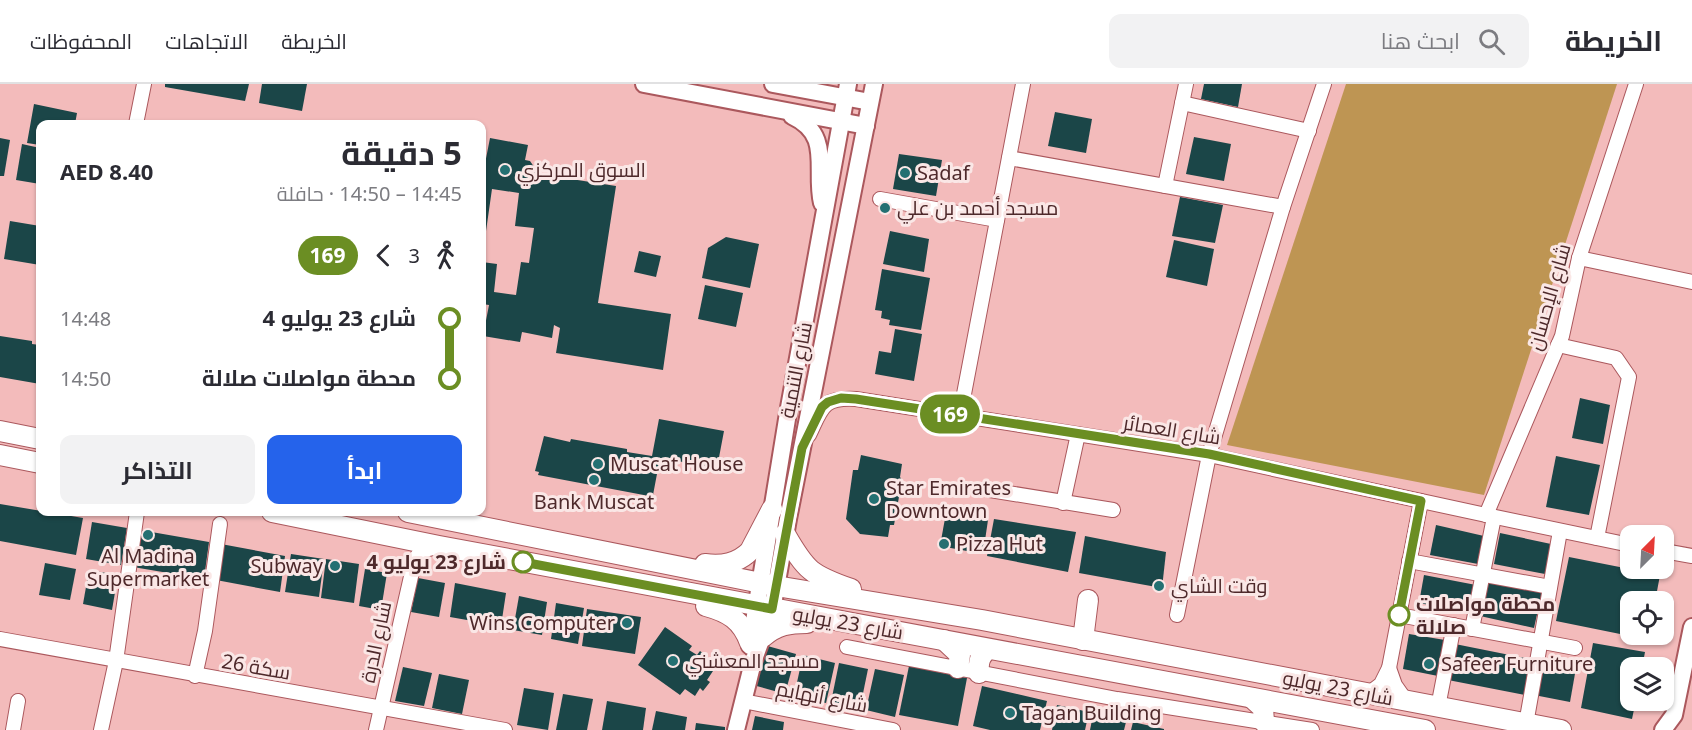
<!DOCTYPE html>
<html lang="ar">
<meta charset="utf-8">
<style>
:root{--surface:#fff;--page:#f2f2f3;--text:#2b2b33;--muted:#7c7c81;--line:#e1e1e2;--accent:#2563eb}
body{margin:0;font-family:"Noto Sans",Cairo,sans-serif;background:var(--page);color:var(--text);direction:rtl;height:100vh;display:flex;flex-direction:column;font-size:22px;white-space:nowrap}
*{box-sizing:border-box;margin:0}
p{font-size:20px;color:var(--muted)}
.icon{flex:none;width:33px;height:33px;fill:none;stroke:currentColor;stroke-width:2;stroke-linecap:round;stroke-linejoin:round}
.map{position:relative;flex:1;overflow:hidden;direction:ltr}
.side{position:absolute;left:36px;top:36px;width:450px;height:396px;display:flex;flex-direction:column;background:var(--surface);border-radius:12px;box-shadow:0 2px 4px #0004;direction:rtl}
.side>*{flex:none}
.badge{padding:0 12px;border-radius:20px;font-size:21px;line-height:39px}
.needle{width:39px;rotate:24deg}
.fabs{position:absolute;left:1620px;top:441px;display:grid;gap:12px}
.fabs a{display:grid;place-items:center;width:54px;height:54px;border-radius:12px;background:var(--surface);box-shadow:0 2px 4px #0004;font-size:30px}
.map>.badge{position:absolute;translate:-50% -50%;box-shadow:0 0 0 3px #fff}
.legs{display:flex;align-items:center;gap:9px;height:66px;padding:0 24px;font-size:20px}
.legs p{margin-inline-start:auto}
.headline{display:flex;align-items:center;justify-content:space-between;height:102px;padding:0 24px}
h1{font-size:33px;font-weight:700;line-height:45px}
.button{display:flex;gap:12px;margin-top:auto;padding:12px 24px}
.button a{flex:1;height:69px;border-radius:12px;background:var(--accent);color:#fff;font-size:24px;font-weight:700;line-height:69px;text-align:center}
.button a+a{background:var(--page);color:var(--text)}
ul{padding:0 24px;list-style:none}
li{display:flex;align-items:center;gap:21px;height:60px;font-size:22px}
li i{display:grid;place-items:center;width:9px;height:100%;margin:0 8px;background:currentColor}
li i::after{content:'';width:15px;height:15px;margin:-8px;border:4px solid;border-radius:50%;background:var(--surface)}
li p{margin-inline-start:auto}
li:first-child i{background:linear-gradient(#0000 50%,currentColor 0)}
li:last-child i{background:linear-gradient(currentColor 50%,#0000 0)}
header{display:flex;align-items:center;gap:36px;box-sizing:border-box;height:84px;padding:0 30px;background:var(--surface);border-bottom:2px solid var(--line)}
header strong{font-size:28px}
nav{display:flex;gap:33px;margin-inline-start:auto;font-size:21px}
.search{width:420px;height:54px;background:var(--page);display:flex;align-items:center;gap:15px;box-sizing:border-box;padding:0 21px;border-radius:12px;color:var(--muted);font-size:22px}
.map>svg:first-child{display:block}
.green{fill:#be9553}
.building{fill:#1b4648}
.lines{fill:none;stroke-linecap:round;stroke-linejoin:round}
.minor-casing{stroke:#ab585d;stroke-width:16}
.tertiary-casing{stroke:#ab585d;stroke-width:20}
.secondary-casing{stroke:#ab585d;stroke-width:22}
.minor{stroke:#fff;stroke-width:14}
.tertiary{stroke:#fff;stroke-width:16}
.secondary{stroke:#fff;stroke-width:20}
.line-1-casing{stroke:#fff;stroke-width:14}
.line-1{stroke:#6b8e23;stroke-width:9}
.poi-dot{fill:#247072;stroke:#fae7e6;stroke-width:2}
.stop-1-dot{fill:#fff;stroke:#6b8e23;stroke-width:3}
.labels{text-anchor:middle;stroke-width:6;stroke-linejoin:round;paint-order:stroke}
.poi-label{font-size:20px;fill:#4e292b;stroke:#fae7e6;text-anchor:start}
.street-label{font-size:20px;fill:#4e292b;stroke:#fae7e6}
.stop-label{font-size:20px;font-weight:bold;fill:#4e292b;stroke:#fae7e6;text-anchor:end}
</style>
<header>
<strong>الخريطة</strong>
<div class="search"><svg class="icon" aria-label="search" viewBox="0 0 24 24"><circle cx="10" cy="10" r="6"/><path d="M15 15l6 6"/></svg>ابحث هنا</div>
<nav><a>الخريطة</a><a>الاتجاهات</a><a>المحفوظات</a></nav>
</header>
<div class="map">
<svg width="1692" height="646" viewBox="0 0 1692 646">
<rect width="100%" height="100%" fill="#f3bbbb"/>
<polygon class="green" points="1346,0 1617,0 1484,411 1227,361"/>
<g class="building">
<polygon points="165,0 249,0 245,17 165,3"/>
<polygon points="262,0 307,0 302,27 259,19"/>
<polygon points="1204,0 1242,0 1238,23 1201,15"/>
<polygon points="34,20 77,29 75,40 40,40 40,61 27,59"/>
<polygon points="1055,28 1092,35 1086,69 1048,62"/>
<polygon points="1194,53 1231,60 1224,97 1186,90"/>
<polygon points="0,54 10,56 4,92 0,92"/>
<polygon points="490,54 528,61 525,76 530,77 539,90 616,102 598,219 671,230 663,286 556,269 560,244 554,241 552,254 522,248 520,258 483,252 489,221 482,220 482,178 497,180 494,208 516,211 521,178 529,179 534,144 515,142 519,109 492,105 486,147 482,146 482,95"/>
<polygon points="22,60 40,64 40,100 16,96"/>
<polygon points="899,70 942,76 936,112 893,105"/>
<polygon points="1180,113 1223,121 1215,159 1172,152"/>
<polygon points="10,137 40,142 40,181 4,175"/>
<polygon points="890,147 929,155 924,188 883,180"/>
<polygon points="726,153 759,160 750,204 702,194 708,164"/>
<polygon points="1174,156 1214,165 1207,202 1166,193"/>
<polygon points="639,167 661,172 656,193 634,188"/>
<polygon points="882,185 930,194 921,246 889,241 890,236 881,234 882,227 875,226"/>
<polygon points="705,201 743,209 736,243 698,235"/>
<polygon points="895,245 922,250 914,297 875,290 879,267 891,269"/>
<polygon points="0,252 32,257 32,260 40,261 40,300 0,293"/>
<polygon points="1580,314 1610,321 1603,360 1572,354"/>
<polygon points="659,335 724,347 717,384 660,374 653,411 649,410 649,412 538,391 539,388 535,387 544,352 570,358 571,355 627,365 627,368 652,372"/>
<polygon points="861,371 902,380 900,393 902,396 894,441 890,441 888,453 860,450 846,435 853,386 858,386"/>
<polygon points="1556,372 1600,381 1589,431 1546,423"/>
<polygon points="0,420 83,434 76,471 0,457"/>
<polygon points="946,429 988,436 983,470 940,462"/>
<polygon points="994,435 1076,448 1068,488 987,472"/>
<polygon points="92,438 127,444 121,481 86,475"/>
<polygon points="1436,441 1484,452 1478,480 1430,471"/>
<polygon points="140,446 209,458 204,495 133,483"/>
<polygon points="1500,449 1551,460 1545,490 1494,480"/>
<polygon points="1085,452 1166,468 1162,504 1079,489"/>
<polygon points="221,460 285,472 280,508 216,496"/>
<polygon points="291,470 324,475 319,513 285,508"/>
<polygon points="1569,473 1660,491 1655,518 1630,518 1630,552 1556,537"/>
<polygon points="326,475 359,480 354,519 321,514"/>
<polygon points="45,479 76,485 70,516 39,511"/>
<polygon points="365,485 387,489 381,526 359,522"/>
<polygon points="89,486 118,491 112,526 83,520"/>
<polygon points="1424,491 1476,501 1470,529 1419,519"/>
<polygon points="418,494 445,499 439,533 411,528"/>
<polygon points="1487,496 1542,508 1534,544 1480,532"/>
<polygon points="455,499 506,509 501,542 450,533"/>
<polygon points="519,512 547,518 542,551 513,546"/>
<polygon points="556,519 584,524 578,560 551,555"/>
<polygon points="587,525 641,533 635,570 582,562"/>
<polygon points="665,543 692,562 689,566 697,571 700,567 708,573 704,580 713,587 707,596 710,598 703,607 700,604 695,612 685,605 680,611 638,581"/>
<polygon points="1409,550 1445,556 1438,592 1403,585"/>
<polygon points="1593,559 1645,568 1642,584 1630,584 1630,616 1636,616 1632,635 1581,624"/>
<polygon points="1455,560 1530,575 1525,611 1448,596"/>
<polygon points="764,561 796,570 785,610 753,601"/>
<polygon points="803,571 835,579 826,619 794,612"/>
<polygon points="1541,577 1576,584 1570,618 1534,611"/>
<polygon points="839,579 868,585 860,624 831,618"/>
<polygon points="909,582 967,594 958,642 899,631"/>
<polygon points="403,583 432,589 424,622 395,617"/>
<polygon points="875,585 904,591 895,633 866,626"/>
<polygon points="439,590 469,596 462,630 432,624"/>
<polygon points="982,602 1047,617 1040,646 990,646 973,642"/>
<polygon points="524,604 554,609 548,646 517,641"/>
<polygon points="563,610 593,615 587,646 556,646"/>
<polygon points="607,617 646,624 643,646 602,646"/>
<polygon points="1057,621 1089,628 1085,646 1052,646"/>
<polygon points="656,627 687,633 685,646 652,646"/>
<polygon points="1093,631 1126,638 1124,646 1090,646"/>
<polygon points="755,632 784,638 783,646 752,646"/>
<polygon points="1133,638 1164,645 1164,646 1131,646"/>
<polygon points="696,639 725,643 725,646 695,646"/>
</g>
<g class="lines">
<defs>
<g id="minor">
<polyline points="1182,19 1309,47"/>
<polyline points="136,40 144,0"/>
<polyline points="1009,74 1283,123"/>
<polyline points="1165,102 1186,0"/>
<polyline points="880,115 997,136"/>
<polyline points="1579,174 1692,198"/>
<polyline points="1558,261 1616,274 1629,293 1597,454"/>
<polyline points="960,331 1023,0"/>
<path d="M 809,351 C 822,324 822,313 856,315 L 1209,371 L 1486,431 L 1630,461"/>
<polyline points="990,406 1113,426"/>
<polyline points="1063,419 1078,350"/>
<polyline points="1486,431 1562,252 1579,174 1636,0"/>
<polyline points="1664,467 1692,472"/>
<polyline points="1409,477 1550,503"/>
<polyline points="1177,531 1209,371 1283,123 1324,0"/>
<polyline points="1399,531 1575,564"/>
<polyline points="1472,545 1494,433"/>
<polyline points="0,555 505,646"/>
<polyline points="847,563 1117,615 1312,646"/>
<polyline points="1389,584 1395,601 1407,618"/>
<polyline points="195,592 205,547 220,440"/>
<polyline points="1368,610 1381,600 1389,584 1421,417"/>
<polyline points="743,617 893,646"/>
<polyline points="1438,623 1454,541"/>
<polyline points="1526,640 1560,447"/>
<polyline points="13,646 18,617"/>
<polyline points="101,646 116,577 137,428"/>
<polyline points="376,646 415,475 421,467 437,463"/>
</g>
<g id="tertiary">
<polyline points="644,0 866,42"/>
<polyline points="773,0 870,18"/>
<path d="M 792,32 C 833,51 814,85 822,119"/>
<polyline points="750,562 788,329 848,0"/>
<polyline points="736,646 753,578 772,526 788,435 874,0"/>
<polyline points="1663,646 1674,631 1692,543"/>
</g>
<g id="secondary">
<polyline points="0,347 40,355"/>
<polyline points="0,371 40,379"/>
<polyline points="272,428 439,462 1425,646"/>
<polyline points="408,428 776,502 982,536 1561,646"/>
<path d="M 785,450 C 806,487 811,491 851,505"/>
<path d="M 705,480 C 722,482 737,480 750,467 L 772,425"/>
<path d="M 706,522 C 728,528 742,536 750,559"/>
<path d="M 763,553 C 777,541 789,539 807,539"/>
<polyline points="944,556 960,571 958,584"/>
<polyline points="1083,556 1088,516"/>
<path d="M 979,589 C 978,577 980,572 988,565"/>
<polyline points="1252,614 1263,624 1264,638"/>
</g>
</defs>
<use href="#minor" class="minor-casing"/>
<use href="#tertiary" class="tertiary-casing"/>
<use href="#secondary" class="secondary-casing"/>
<use href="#minor" class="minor"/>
<use href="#tertiary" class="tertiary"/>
<use href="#secondary" class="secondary"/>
</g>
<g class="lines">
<defs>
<polyline id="line-1" points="523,478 772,525 802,364 822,323 828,318 841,314 856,315 1209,370 1421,417 1399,531"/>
</defs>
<use href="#line-1" class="line-1-casing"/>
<use href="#line-1" class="line-1"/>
</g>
<g class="poi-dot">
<circle cx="505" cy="86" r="6"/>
<circle cx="905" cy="89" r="6"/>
<circle cx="885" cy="124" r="6"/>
<circle cx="598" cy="380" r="6"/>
<circle cx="594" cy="396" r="6"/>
<circle cx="874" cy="415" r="6"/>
<circle cx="148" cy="451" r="6"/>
<circle cx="944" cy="460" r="6"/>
<circle cx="335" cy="482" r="6"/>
<circle cx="1159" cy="502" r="6"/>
<circle cx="627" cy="539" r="6"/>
<circle cx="673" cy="577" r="6"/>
<circle cx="1429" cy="580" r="6"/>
<circle cx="1010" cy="629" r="6"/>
</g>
<g class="stop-1-dot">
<circle cx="523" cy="478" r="10"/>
<circle cx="1399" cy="531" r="10"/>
</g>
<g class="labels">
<g class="poi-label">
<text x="517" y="93">السوق المركزي</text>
<text x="917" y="96">Sadaf</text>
<text x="897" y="131">مسجد أحمد بن علي</text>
<text x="610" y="387">Muscat House</text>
<text x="886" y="411">Star Emirates<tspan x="886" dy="23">Downtown</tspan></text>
<text x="594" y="425" text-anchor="middle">Bank Muscat</text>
<text x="956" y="467">Pizza Hut</text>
<text x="148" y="479" text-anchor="middle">Al Madina<tspan x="148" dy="23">Supermarket</tspan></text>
<text x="323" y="489" text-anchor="end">Subway</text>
<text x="1171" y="509">وقت الشاي</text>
<text x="615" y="546" text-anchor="end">Wins Computer</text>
<text x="685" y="584">مسجد المعشني</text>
<text x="1441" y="587">Safeer Furniture</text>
<text x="1022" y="636">Tagan Building</text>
</g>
<g class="street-label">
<text transform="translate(1549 213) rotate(-74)" y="7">شارع الإحسان</text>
<text transform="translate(796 286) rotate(-79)" y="7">شارع التنمية</text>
<text transform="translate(1172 346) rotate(9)" y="7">شارع العمائر</text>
<text transform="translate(848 539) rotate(10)" y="7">شارع 23 يوليو</text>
<text transform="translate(376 558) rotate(-78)" y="7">شارع الدرة</text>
<text transform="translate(256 583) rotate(10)" y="7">سكة 26</text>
<text transform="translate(1338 604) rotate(11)" y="7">شارع 23 يوليو</text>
<text transform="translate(822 613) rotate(11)" y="7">شارع أنهايم</text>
</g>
<g class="stop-label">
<text x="506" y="485">شارع 23 يوليو 4</text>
<text x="1416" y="527" text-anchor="start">محطة مواصلات<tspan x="1416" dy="23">صلالة</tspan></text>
</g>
</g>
</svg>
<div class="fabs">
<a><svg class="needle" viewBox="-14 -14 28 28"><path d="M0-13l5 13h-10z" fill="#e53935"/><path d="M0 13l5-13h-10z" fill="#7c7c81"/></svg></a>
<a><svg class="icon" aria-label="locate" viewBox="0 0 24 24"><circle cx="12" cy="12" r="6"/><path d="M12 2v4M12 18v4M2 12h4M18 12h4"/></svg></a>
<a><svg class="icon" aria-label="layers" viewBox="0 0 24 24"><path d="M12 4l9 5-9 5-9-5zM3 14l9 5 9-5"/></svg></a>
</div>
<b class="badge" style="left:950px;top:330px;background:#6b8e23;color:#fff">169</b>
<section class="side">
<div class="headline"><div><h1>5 دقيقة</h1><p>14:45 – 14:50 · حافلة</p></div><b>AED 8.40</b></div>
<div class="legs"><svg class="icon" aria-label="walk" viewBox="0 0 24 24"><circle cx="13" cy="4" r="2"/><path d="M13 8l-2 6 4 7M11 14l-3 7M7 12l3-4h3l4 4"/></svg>3<svg class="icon" aria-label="back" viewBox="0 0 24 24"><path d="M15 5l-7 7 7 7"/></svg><b class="badge" style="background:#6b8e23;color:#fff">169</b></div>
<ul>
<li><i style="color:#6b8e23"></i><b>شارع 23 يوليو 4</b><p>14:48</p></li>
<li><i style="color:#6b8e23"></i><b>محطة مواصلات صلالة</b><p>14:50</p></li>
</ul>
<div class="button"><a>ابدأ</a><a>التذاكر</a></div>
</section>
</div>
